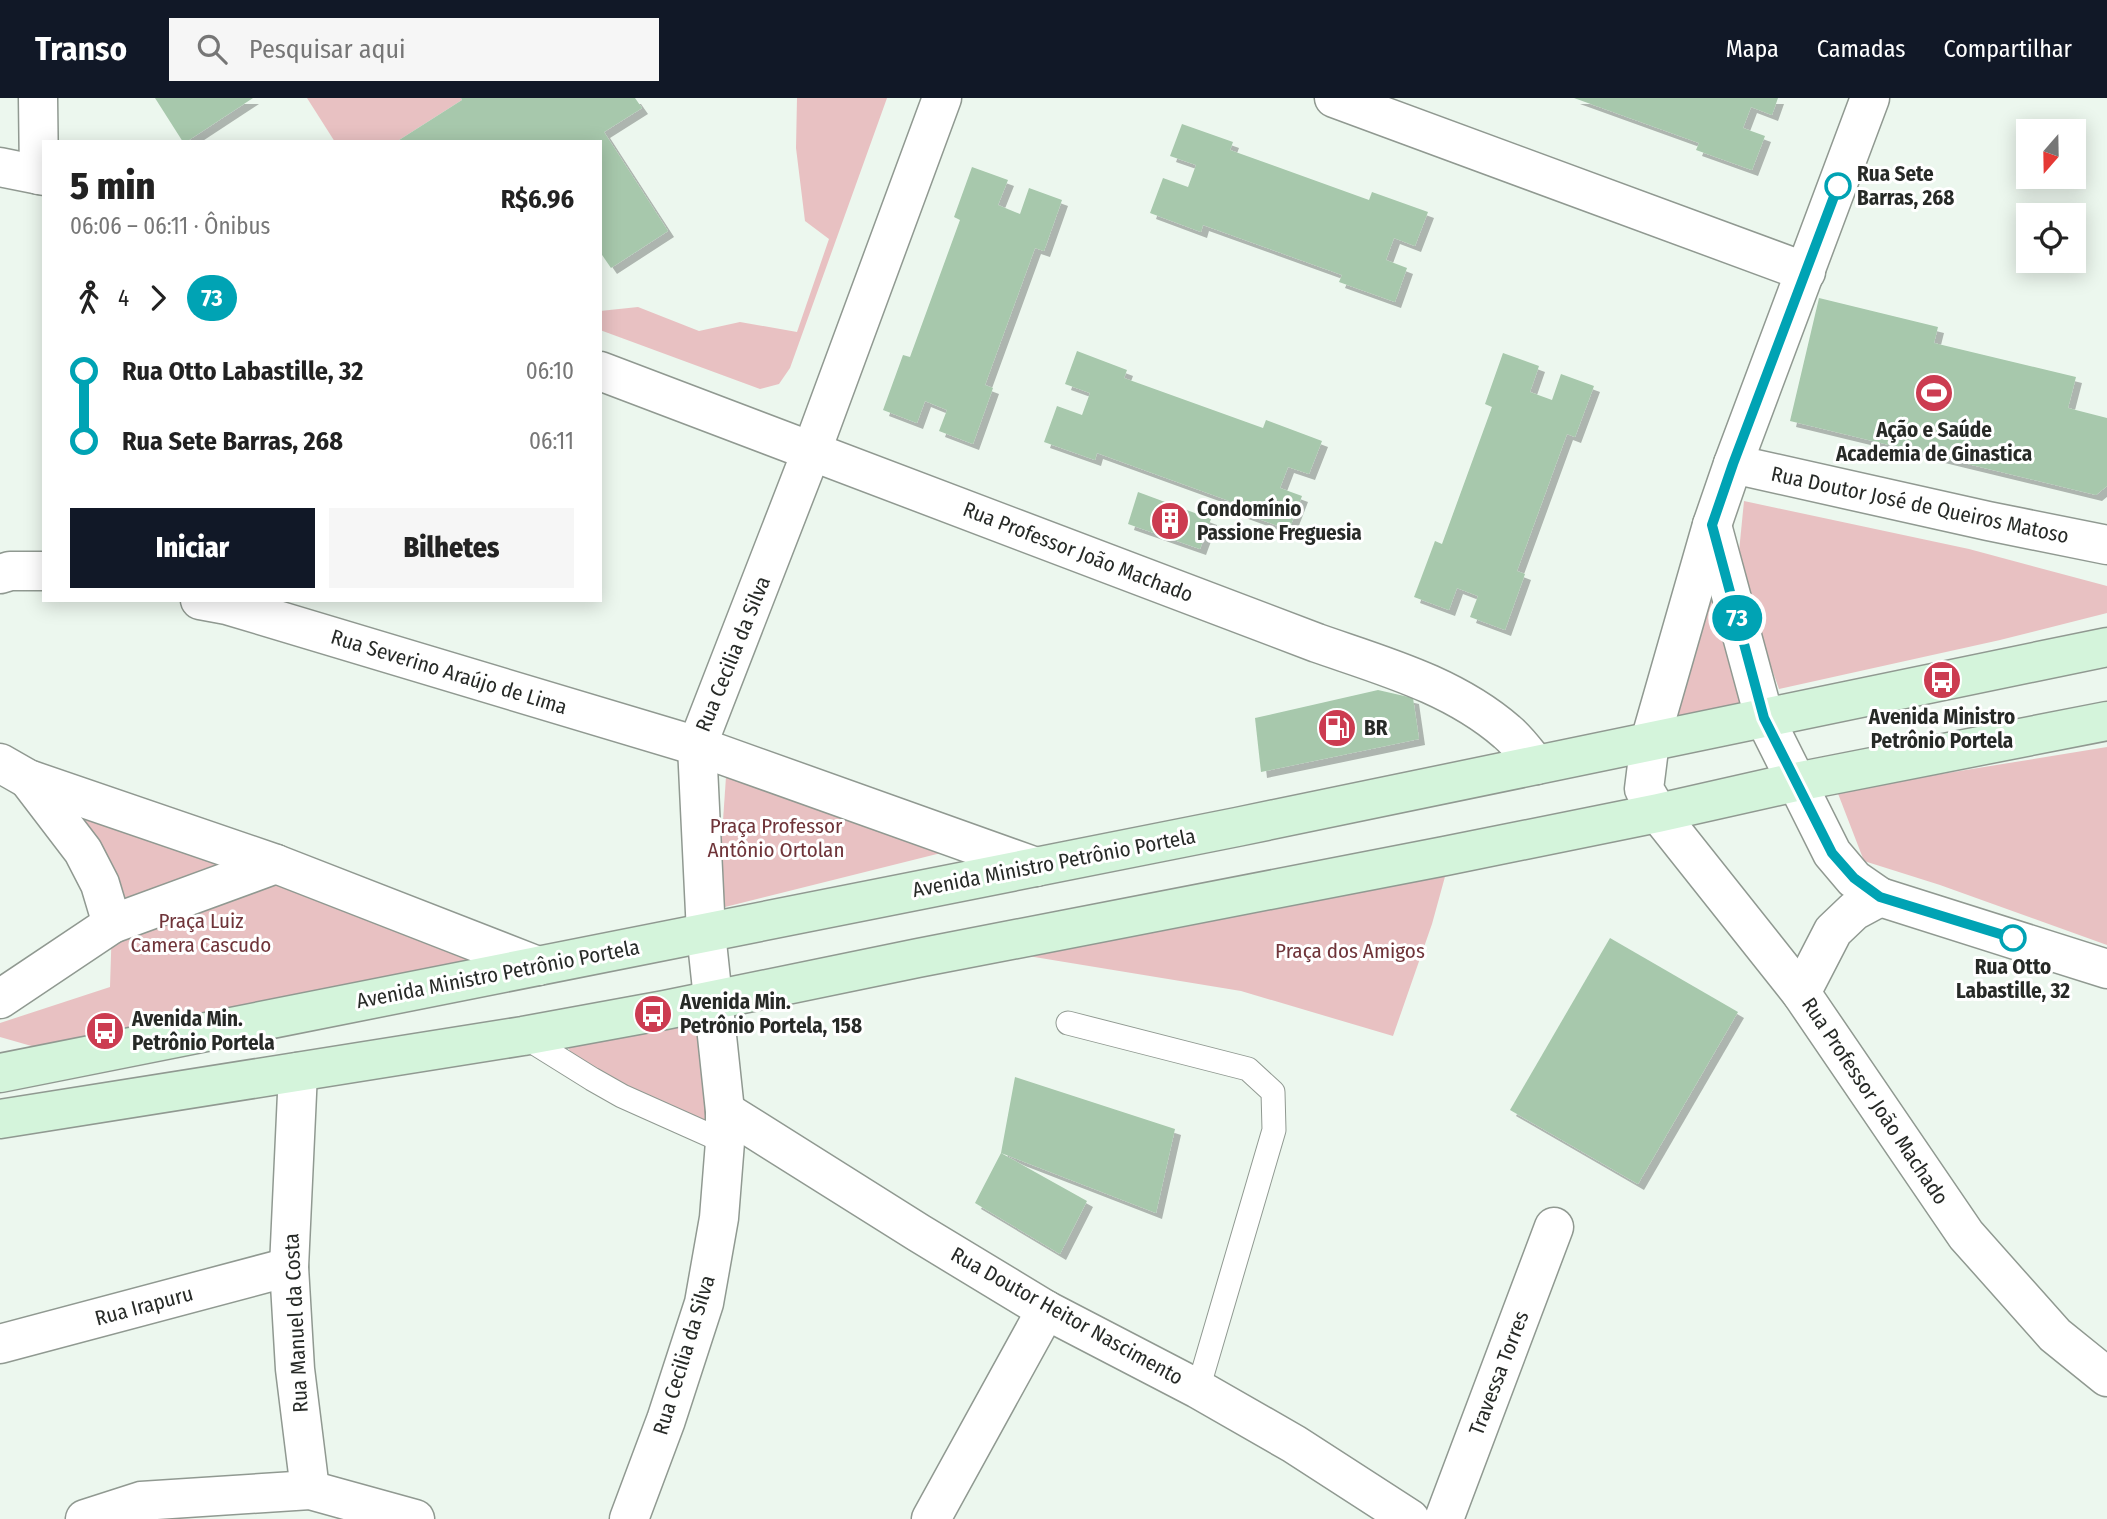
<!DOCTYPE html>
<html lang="pt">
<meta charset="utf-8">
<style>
:root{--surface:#fff;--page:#f6f6f6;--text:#222;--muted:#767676;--accent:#111827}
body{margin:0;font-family:"Fira Sans Condensed",sans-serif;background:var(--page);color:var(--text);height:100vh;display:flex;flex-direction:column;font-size:26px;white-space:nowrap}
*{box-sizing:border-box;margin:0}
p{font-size:23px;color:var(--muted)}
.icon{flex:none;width:38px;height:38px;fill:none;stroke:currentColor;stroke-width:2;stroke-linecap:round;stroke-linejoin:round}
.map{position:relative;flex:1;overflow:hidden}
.details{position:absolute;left:42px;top:42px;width:560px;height:462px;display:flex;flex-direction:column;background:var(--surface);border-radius:0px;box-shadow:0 4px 18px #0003}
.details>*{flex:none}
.badge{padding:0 14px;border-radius:23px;font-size:24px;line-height:46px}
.needle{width:46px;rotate:200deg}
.buttons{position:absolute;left:2016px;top:21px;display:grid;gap:14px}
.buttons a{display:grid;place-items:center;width:70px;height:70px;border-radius:0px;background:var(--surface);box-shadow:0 4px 18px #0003;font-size:35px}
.map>.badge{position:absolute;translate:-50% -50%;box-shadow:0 0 0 4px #fff}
.legs{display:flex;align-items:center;gap:10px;height:77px;padding:0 28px;font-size:23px}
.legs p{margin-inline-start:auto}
.headline{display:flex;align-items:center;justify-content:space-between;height:119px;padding:0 28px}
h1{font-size:38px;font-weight:800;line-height:52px}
.button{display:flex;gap:14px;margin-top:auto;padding:14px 28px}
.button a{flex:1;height:80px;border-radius:0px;background:var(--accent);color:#fff;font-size:28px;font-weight:800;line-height:80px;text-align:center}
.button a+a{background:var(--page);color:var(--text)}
ul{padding:0 28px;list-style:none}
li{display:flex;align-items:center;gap:24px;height:70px;font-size:26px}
li i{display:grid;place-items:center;width:10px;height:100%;margin:0 9px;background:currentColor}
li i::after{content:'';width:18px;height:18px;margin:-9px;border:5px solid;border-radius:50%;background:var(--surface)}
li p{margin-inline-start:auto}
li:first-child i{background:linear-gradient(#0000 50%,currentColor 0)}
li:last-child i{background:linear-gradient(currentColor 50%,#0000 0)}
header{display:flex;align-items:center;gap:42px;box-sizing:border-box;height:98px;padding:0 35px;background:var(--accent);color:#fff}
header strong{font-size:33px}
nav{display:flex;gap:38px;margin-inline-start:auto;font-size:24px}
.search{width:490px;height:63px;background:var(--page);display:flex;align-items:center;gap:18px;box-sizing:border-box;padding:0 24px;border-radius:0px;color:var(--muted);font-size:26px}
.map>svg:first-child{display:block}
.green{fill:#e8c1c2}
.building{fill:#a7c8ac;filter:url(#shadow)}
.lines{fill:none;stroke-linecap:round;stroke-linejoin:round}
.service-casing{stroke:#909991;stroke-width:25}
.minor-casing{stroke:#909991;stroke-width:41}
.secondary-casing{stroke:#909991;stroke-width:41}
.service{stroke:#fff;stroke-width:23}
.minor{stroke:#fff;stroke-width:38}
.secondary{stroke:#d4f4db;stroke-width:38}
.line-1-casing{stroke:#fff;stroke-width:16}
.line-1{stroke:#00a3b4;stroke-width:10}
.stop-1-dot{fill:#fff;stroke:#00a3b4;stroke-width:3.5}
.labels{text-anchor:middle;stroke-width:6;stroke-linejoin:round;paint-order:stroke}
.stop-label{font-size:21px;font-weight:bold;fill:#272a27;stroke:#fff;text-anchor:start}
.poi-label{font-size:21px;font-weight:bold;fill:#272a27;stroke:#fff;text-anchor:start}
.street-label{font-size:21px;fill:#272a27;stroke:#fff}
.park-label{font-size:21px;fill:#6f3439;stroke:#fff}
</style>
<header>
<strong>Transo</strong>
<div class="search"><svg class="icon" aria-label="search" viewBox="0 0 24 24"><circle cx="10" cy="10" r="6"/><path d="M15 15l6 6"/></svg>Pesquisar aqui</div>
<nav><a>Mapa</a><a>Camadas</a><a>Compartilhar</a></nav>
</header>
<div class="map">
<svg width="2107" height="1421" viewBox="0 0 2107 1421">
<defs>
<filter id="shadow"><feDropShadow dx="6" dy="6" stdDeviation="0" flood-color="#0004"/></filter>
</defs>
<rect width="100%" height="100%" fill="#ecf7ee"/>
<g class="green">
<polygon points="307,0 461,0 462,2 396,44 335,44"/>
<polygon points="797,0 887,0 790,270 779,286 760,291 600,232 600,213 638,209 699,233 740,224 797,234 829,141 805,123 796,50"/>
<polygon points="1744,403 1969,451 2107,488 2107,515 2000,542 1779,591 1737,474"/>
<polygon points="1711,477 1747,613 1667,618"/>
<polygon points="2107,649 2107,847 1940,787 1864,763 1837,693"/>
<polygon points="727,664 957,751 717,811"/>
<polygon points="35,683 538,868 42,951 0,939 0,925 110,889 112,826"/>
<polygon points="1449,764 1432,826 1393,938 1241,893 1016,856"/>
<polygon points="694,911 711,1029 578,967 558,932"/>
</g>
<g class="building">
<polygon points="155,0 253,0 186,44 183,44"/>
<polygon points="461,0 635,0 642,10 604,34 668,133 611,170 600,154 600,44 396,44 462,2"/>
<polygon points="1574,0 1778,0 1772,17 1751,9 1743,30 1765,38 1752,72 1696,52 1699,45"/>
<polygon points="1182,26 1233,44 1230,52 1369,102 1372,94 1428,114 1415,148 1394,140 1386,162 1407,170 1395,204 1339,184 1342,177 1203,127 1201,134 1150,115 1163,80 1188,89 1196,67 1170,58"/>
<polygon points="972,69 1008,82 998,107 1020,116 1029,90 1062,102 1044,153 1035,150 985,287 993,290 973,346 939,333 947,312 925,303 917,325 883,312 903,257 910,259 960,122 954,119"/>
<polygon points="1819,200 1938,229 1934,245 2076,279 2068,310 2107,320 2107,388 2096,397 1790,323"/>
<polygon points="1077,253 1127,272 1124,280 1263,330 1266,322 1322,343 1309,376 1288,369 1280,390 1302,398 1289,432 1234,412 1235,405 1097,355 1095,362 1044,344 1057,308 1082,317 1090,295 1065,286"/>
<polygon points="1503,255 1539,268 1530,294 1552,302 1561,276 1594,288 1575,339 1567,336 1517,473 1525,476 1505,532 1470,519 1478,498 1457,490 1449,512 1414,499 1435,443 1442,446 1492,309 1485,306"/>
<polygon points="1138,394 1211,421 1200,451 1128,426"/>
<polygon points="1378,592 1413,600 1419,641 1261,674 1255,620"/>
<polygon points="1610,840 1738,914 1638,1086 1510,1012"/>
<polygon points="1015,979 1175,1031 1156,1115 1001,1055 1087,1103 1060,1156 975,1105 1001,1055"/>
</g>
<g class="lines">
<defs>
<g id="service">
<polyline points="1068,925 1248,971 1273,994 1274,1032 1198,1291"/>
<polyline points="523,938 592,981 622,998 725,1044"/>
</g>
<g id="minor">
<polyline points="38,0 39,77"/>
<polyline points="1334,0 1806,174"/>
<polyline points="1870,0 1733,366 1712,427 1650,643 1644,691 1658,715 1801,895 1966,1137 2055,1237 2107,1279"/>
<polyline points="0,69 44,78"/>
<path d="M 600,273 L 1317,545 C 1383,568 1453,587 1507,634 C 1518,643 1527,656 1536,667"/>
<polyline points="1733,366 1988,423 2107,447"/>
<polyline points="1712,427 1764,619 1832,755 1854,781 1880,799 2107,871"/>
<polyline points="0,476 10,473 44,473"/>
<polyline points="200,502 227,507 697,648 1036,769"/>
<polyline points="0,665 28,681 276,766 538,868"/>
<polyline points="28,681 83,753 100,786 112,826"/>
<polyline points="1801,895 1833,833 1854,813 1880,799"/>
<polyline points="0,901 112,826 276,766"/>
<polyline points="298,974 289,1169 295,1271 310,1392"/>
<polyline points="725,1013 919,1135 1046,1212 1198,1291 1294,1346 1410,1421"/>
<polyline points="0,1246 289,1169"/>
<polyline points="85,1421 141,1403 310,1392 415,1421"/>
<polyline points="629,1421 666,1322 704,1205 719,1120 725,1044 725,1013 706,835 697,648 812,352 942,0"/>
<polyline points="931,1421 1046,1212"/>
<polyline points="1444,1421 1554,1129"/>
</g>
<g id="secondary">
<polyline points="0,975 1237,729 2107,549"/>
<polyline points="0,1021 523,938 665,912 918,860 1445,758 1658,715 1796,684 2107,623"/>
</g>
</defs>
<use href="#service" class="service-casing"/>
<use href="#minor" class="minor-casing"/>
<use href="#secondary" class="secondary-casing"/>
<use href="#service" class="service"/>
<use href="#minor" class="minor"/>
<use href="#secondary" class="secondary"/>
</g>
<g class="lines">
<defs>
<polyline id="line-1" points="1838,88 1733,366 1712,427 1764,620 1832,755 1854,780 1880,799 2013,840"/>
</defs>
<use href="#line-1" class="line-1-casing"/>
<use href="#line-1" class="line-1"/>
</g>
<defs>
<symbol id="stadium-disc" viewBox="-11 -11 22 22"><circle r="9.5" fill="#cc3c51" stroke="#fff"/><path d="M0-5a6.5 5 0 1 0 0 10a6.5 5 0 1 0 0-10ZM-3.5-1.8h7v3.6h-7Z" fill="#fff"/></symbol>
<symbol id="building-disc" viewBox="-11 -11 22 22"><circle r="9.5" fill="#cc3c51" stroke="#fff"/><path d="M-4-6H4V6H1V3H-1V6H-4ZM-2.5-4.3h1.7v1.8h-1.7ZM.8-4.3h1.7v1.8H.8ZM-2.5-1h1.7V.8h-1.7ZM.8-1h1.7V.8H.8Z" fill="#fff"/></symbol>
<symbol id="bus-disc" viewBox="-11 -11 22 22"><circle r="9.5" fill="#cc3c51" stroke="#fff"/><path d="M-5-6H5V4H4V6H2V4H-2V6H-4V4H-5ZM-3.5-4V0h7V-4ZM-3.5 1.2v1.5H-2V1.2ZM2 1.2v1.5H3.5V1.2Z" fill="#fff"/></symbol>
<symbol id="fuel-disc" viewBox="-11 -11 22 22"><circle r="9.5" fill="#cc3c51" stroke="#fff"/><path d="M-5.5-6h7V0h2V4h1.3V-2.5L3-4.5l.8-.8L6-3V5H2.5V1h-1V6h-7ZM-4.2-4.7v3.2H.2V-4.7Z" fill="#fff"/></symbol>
</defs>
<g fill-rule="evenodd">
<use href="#stadium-disc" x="1912" y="273" width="44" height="44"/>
<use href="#building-disc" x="1148" y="401" width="44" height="44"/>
<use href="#bus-disc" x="1920" y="560" width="44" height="44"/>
<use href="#fuel-disc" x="1315" y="608" width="44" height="44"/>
<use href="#bus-disc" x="631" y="894" width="44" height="44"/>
<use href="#bus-disc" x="83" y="911" width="44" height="44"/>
</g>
<g class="stop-1-dot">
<circle cx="1838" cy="88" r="12"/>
<circle cx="2013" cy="840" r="12"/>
</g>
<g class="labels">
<g class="stop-label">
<text x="1857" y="83">Rua Sete<tspan x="1857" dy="24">Barras, 268</tspan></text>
<text x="2013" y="876" text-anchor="middle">Rua Otto<tspan x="2013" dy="24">Labastille, 32</tspan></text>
</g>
<g class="poi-label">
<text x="1934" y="339" text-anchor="middle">Ação e Saúde<tspan x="1934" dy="24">Academia de Ginastica</tspan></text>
<text x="1197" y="418">Condomínio<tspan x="1197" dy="24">Passione Freguesia</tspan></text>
<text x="1942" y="626" text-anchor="middle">Avenida Ministro<tspan x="1942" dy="24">Petrônio Portela</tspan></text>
<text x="1364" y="637">BR</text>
<text x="680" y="911">Avenida Min.<tspan x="680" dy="24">Petrônio Portela, 158</tspan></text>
<text x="132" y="928">Avenida Min.<tspan x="132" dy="24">Petrônio Portela</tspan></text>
</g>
<g class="street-label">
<text transform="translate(1920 407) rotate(12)" y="7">Rua Doutor José de Queiros Matoso</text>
<text transform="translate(1078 454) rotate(21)" y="7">Rua Professor João Machado</text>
<text transform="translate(733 556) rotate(-68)" y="7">Rua Cecilia da Silva</text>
<text transform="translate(449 574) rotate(17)" y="7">Rua Severino Araújo de Lima</text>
<text transform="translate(1054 765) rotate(-11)" y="7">Avenida Ministro Petrônio Portela</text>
<text transform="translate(498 876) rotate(-11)" y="7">Avenida Ministro Petrônio Portela</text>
<text transform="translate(1875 1003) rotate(56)" y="7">Rua Professor João Machado</text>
<text transform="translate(144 1208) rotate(-15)" y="7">Rua Irapuru</text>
<text transform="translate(1067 1218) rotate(29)" y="7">Rua Doutor Heitor Nascimento</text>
<text transform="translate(296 1225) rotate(-93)" y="7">Rua Manuel da Costa</text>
<text transform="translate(684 1257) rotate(-73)" y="7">Rua Cecilia da Silva</text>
<text transform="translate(1499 1275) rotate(-69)" y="7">Travessa Torres</text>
</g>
<g class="park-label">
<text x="776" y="735">Praça Professor<tspan x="776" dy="24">Antônio Ortolan</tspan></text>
<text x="201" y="830">Praça Luiz<tspan x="201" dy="24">Camera Cascudo</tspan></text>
<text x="1350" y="860">Praça dos Amigos</text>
</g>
</g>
</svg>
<div class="buttons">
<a><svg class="needle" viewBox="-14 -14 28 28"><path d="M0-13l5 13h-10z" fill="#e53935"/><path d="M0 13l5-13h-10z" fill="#767676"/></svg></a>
<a><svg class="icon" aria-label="locate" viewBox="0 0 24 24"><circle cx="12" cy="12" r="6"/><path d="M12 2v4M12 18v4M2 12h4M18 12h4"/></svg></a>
</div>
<b class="badge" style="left:1737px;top:520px;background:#00a3b4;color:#fff">73</b>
<section class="details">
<div class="headline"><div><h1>5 min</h1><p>06:06 – 06:11 · Ônibus</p></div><b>R$6.96</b></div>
<div class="legs"><svg class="icon" aria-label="walk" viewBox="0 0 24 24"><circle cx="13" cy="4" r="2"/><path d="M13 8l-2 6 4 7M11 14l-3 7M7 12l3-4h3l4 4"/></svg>4<svg class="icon" aria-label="forward" viewBox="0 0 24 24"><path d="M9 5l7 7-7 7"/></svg><b class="badge" style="background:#00a3b4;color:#fff">73</b></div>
<ul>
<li><i style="color:#00a3b4"></i><b>Rua Otto Labastille, 32</b><p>06:10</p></li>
<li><i style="color:#00a3b4"></i><b>Rua Sete Barras, 268</b><p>06:11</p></li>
</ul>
<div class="button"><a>Iniciar</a><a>Bilhetes</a></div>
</section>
</div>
